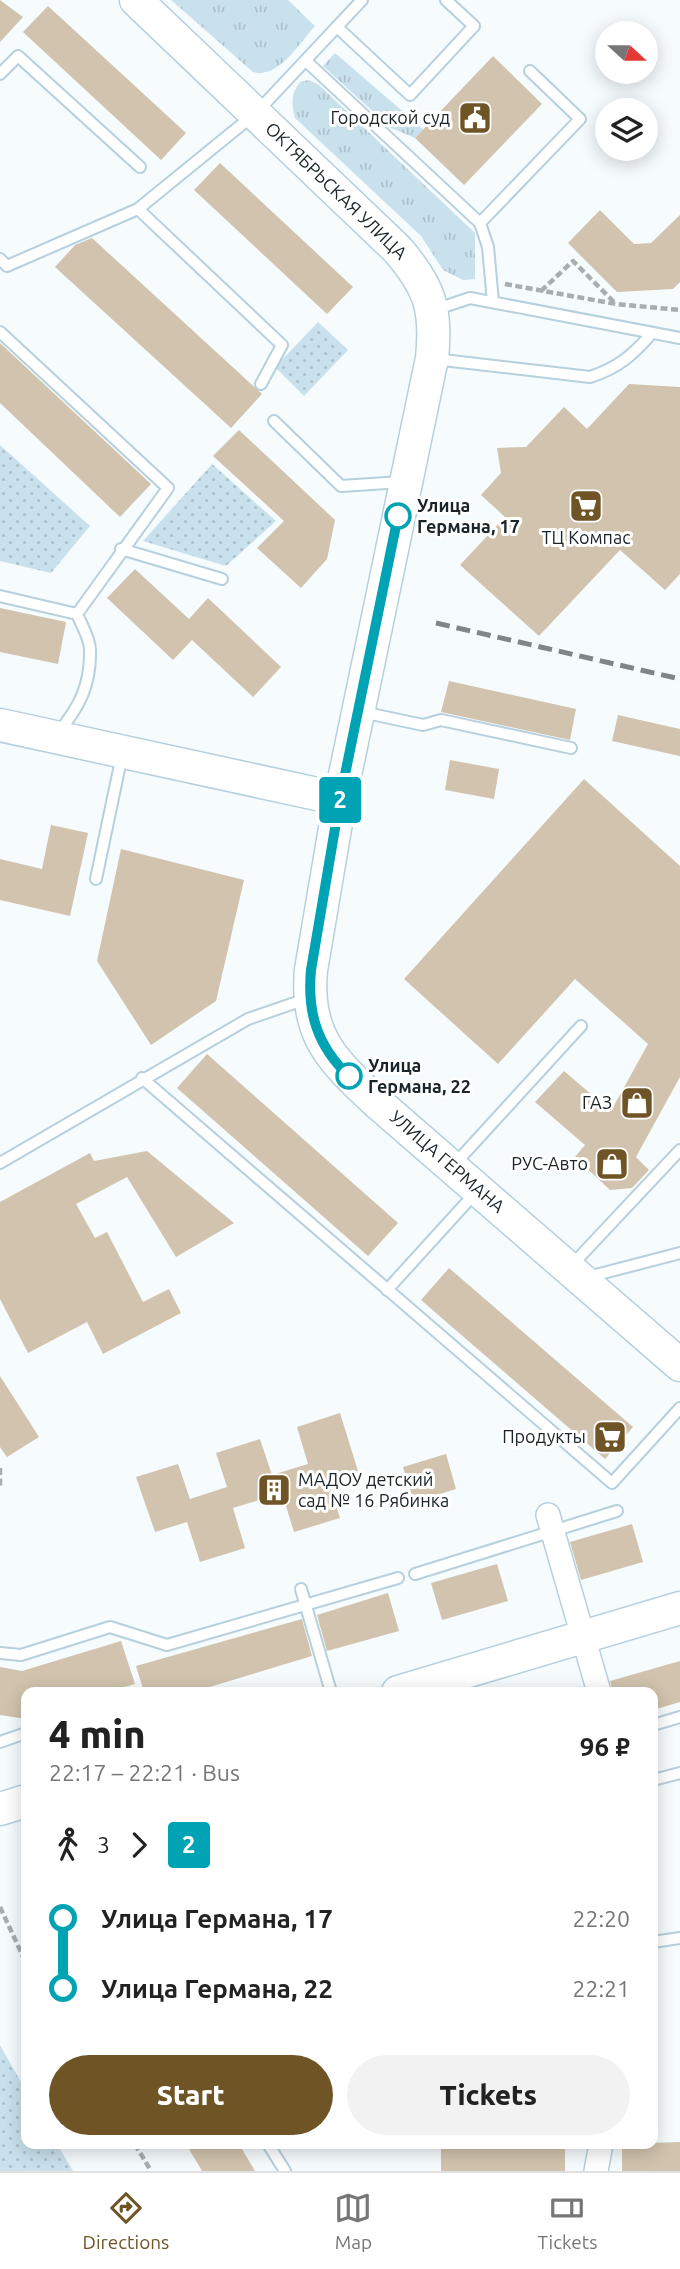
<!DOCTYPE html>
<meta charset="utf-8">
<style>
:root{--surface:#fff;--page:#f2f2f2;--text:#222;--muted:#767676;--line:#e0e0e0;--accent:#6f5526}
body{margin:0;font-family:Ubuntu,sans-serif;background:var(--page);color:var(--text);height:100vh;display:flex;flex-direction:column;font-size:26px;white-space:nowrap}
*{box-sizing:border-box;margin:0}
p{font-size:23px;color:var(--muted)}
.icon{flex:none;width:38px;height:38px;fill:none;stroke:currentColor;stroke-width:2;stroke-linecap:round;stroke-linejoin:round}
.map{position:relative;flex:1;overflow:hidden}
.details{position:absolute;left:21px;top:1687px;width:637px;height:462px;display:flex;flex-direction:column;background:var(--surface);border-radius:14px;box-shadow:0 4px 18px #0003}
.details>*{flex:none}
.badge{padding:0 14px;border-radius:5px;font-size:24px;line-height:46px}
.needle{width:46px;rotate:111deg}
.buttons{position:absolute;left:595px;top:21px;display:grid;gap:14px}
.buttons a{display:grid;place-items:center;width:63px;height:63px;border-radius:50%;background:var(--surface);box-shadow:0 4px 18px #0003;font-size:35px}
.map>.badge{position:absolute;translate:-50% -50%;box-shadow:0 0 0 4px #fff}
.legs{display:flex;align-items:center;gap:10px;height:77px;padding:0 28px;font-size:23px}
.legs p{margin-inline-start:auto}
.overview{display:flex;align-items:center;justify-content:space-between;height:119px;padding:0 28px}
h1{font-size:38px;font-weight:800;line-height:52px}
.action{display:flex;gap:14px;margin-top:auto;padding:14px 28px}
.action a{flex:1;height:80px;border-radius:42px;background:var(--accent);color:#fff;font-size:28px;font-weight:800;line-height:80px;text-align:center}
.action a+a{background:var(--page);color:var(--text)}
ul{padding:0 28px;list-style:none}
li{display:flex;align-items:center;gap:24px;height:70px;font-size:26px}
li i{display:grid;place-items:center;width:10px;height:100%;margin:0 9px;background:currentColor}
li i::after{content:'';width:18px;height:18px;margin:-9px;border:5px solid;border-radius:50%;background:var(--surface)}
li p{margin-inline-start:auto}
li:first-child i{background:linear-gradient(#0000 50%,currentColor 0)}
li:last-child i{background:linear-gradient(currentColor 50%,#0000 0)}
.menu{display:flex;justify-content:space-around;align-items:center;height:98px;border-top:2px solid var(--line);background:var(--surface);font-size:19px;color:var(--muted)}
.menu a{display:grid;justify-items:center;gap:4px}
.menu .on{color:var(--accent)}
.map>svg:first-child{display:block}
.grass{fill:url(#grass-tufts)}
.park{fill:url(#park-dots)}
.building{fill:#d1c3ad}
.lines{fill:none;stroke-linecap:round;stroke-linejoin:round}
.lane-casing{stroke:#b6d0de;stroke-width:14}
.street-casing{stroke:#b6d0de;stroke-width:26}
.secondary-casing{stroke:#b6d0de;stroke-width:35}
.path{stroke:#a7aeb2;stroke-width:4.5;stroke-dasharray:7 3.5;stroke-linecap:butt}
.lane{stroke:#fff;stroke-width:10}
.street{stroke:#fff;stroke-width:23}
.secondary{stroke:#fff;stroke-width:32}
.rail{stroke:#7e868a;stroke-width:5;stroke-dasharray:14 7;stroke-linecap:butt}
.line-1-casing{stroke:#fff;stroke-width:16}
.line-1{stroke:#00a3b4;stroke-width:10}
.stop-1-dot{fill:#fff;stroke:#00a3b4;stroke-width:3.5}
.labels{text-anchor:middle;stroke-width:6;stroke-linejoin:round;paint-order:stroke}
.poi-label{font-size:18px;fill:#1a2429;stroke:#fff;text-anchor:end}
.street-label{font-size:18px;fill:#1a2429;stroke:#fff}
.stop-label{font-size:18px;font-weight:bold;fill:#1a2429;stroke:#fff;text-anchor:start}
</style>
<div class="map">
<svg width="680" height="2171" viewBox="0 0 680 2171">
<defs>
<pattern id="grass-tufts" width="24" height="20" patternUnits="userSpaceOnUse" patternTransform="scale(1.75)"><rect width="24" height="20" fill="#c9e1ed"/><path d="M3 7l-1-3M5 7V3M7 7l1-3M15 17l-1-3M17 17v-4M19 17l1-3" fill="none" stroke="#acc1cb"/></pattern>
<pattern id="park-dots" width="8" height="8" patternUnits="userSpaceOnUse" patternTransform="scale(1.75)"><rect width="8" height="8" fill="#c9e1ed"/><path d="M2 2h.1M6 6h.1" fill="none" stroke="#acc1cb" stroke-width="1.8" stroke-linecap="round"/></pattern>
</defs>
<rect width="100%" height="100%" fill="#f6fbfe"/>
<g class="grass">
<path d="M 171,0 L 288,0 L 315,26 C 299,43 279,79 253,72 Z"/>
<polygon points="335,53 423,129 415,138 391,128 323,66"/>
<path d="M 309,80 L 319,85 L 475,233 L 475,279 L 463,280 L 443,270 L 421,236 L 295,118 C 291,103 291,94 300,82 Z"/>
</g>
<g class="park">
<polygon points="318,322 348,350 304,396 275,367"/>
<polygon points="0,445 90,526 51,573 0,561"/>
<polygon points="212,464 276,521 226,566 143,541"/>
<polygon points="0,2045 26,2091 26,2144 57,2144 73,2171 0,2171"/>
</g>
<g class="building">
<polygon points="0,0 23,17 0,42"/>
<polygon points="48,6 186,133 161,160 23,32"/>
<polygon points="493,56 542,104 464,185 415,138"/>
<polygon points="220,163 353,287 327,314 194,190"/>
<polygon points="600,210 634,244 651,243 680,215 680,282 673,289 617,292 568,243"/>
<polygon points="92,238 262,394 231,428 55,267 75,245"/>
<polygon points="0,343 151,484 120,517 0,403"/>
<polygon points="629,384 680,387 680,574 665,590 620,550 539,636 460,565 505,517 481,495 501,473 497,448 526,447 564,407 587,429"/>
<polygon points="239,430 335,520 327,559 301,588 257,548 284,521 213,456"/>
<polygon points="135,569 189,619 208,598 281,667 253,697 192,640 173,660 107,598"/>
<polygon points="0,608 66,622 58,664 0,652"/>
<polygon points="449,681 576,709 570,740 441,712"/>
<polygon points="618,715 680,729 680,756 612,741"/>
<polygon points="450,760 499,769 494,799 445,790"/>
<polygon points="584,779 680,866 680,1077 636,1157 649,1170 632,1188 610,1190 575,1157 585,1145 535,1102 564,1071 611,1111 648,1044 575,979 498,1064 404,979"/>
<polygon points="51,825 88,833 70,916 0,900 0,859 42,869"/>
<polygon points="121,849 244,880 216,1001 151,1045 97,961"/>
<polygon points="207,1054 398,1223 368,1256 177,1088"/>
<polygon points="147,1151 234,1223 176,1257 127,1177 76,1204 95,1238 107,1232 143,1302 169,1289 181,1313 103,1354 87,1322 28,1353 0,1299 0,1202 90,1153 94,1161"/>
<polygon points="449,1268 633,1427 605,1459 421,1300"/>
<polygon points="0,1376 39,1437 7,1457 0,1447"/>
<polygon points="340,1413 358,1471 328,1481 340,1518 294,1532 282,1493 233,1508 245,1548 200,1562 187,1522 155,1532 136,1477 178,1464 190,1499 227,1487 216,1453 260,1439 272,1475 308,1464 297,1427"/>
<polygon points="446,1454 456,1489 414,1502 403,1467"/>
<polygon points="632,1524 643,1562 581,1580 570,1542"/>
<polygon points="497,1564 508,1601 442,1620 431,1583"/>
<polygon points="388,1593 399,1631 327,1651 317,1615"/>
<polygon points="302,1619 312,1656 193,1692 144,1692 136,1666"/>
<polygon points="121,1641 135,1684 107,1692 26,1692 26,1719 0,1715 0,1667 22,1671"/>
<polygon points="680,1661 680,1702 653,1710 653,1692 613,1692 610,1681"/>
<polygon points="680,2142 680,2171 622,2171 622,2144"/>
<polygon points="186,2144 239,2144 255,2171 202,2171"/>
<rect x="441" y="2148" width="124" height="23"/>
</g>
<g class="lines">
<defs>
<g id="lane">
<polyline points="337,27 410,95 474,26 446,0"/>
<polyline points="306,61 480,223 488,247 493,302"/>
<polyline points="0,74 18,56 140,167"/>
<polyline points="138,209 282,345 261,384"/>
<polyline points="480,223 580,119 530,71"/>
<polyline points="0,259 7,266 138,209 256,113 362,0"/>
<polyline points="434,310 470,298 680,338"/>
<polyline points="0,332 168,488 77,614"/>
<path d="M 434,359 L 590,377 C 618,368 633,355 652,333"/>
<polyline points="274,421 341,486 402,482"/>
<polyline points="121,549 222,579"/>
<path d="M 0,596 L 77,614 C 81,624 90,638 90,650 C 91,685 79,708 57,734"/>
<polyline points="362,712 423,725 441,720 571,748"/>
<polyline points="96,879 122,755"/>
<polyline points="142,1078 612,1483 680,1408"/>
<polyline points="0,1163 248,1019 309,998"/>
<polyline points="453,1166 581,1026"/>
<polyline points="572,1265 680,1150"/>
<polyline points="588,1277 680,1253"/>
<polyline points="387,1290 477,1191"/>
<polyline points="415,1574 617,1511"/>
<polyline points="301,1589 331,1692"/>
<polyline points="0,1653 21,1655 110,1627 167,1645 398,1578"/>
<polyline points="653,1725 680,1717"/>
<polyline points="0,1742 26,1733"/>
<polyline points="653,1780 680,1773"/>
<polyline points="653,1942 680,1938"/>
<polyline points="268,2144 285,2171"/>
</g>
<g id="street">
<polyline points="548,1515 599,1692"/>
<polyline points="596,2171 601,2144"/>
</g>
<g id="secondary">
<path d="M 136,0 L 397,249 C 430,287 437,309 432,358 L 340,799 L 311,970 C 305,1037 333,1061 379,1104 L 680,1365"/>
<polyline points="0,725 340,799"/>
<polyline points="398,1692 680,1608"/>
<polyline points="0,1809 26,1801"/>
</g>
</defs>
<use href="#lane" class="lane-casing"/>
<use href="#street" class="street-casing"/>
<use href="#secondary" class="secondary-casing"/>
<g class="path">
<polyline points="505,284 616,304 680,310"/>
<polyline points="541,291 573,261 615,303"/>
<polyline points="0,1468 0,1486"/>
<polyline points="0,1907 26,1963"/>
<polyline points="135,2144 151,2171"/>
</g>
<use href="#lane" class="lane"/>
<use href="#street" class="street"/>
<use href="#secondary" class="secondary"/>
<polyline class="rail" points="436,623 680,679"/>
</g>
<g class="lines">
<defs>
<path id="line-1" d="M 349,1076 C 317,1046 307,1012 311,970 L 340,799 L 398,516"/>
</defs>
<use href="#line-1" class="line-1-casing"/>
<use href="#line-1" class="line-1"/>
</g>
<defs>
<symbol id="civic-square" viewBox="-11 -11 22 22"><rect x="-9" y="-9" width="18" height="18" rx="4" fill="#6f5526" stroke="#fff"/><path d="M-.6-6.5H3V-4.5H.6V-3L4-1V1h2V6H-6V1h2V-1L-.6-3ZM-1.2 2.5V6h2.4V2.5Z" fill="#fff"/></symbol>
<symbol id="supermarket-square" viewBox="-11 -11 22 22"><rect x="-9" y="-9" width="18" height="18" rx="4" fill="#6f5526" stroke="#fff"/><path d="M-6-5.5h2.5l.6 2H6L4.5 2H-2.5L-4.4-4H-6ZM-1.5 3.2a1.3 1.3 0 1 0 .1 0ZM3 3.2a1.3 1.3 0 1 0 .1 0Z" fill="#fff"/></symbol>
<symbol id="shop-square" viewBox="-11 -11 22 22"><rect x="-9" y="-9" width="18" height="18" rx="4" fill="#6f5526" stroke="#fff"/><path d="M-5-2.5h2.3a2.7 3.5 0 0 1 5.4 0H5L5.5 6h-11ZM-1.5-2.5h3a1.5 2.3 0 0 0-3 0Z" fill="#fff"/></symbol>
<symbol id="building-square" viewBox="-11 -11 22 22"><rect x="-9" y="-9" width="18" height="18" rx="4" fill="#6f5526" stroke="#fff"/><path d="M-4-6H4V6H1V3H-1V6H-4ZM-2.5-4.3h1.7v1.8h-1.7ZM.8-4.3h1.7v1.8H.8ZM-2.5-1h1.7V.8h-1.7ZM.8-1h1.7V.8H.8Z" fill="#fff"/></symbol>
</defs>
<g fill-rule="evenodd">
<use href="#civic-square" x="456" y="99" width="38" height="38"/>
<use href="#supermarket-square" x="567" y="487" width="38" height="38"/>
<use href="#shop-square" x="618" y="1084" width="38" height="38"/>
<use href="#shop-square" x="593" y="1145" width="38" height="38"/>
<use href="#supermarket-square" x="591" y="1418" width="38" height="38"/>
<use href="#building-square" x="255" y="1471" width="38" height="38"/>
</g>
<g class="stop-1-dot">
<circle cx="398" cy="516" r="12"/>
<circle cx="349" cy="1076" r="12"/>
</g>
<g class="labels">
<g class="poi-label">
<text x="450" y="124">Городской суд</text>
<text x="586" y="544" text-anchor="middle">ТЦ Компас</text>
<text x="612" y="1109">ГАЗ</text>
<text x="588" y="1170">РУС-Авто</text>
<text x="586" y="1443">Продукты</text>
<text x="298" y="1486" text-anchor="start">МАДОУ детский<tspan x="298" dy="21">сад № 16 Рябинка</tspan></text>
</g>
<g class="street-label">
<text transform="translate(336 191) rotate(44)" y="6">ОКТЯБРЬСКАЯ УЛИЦА</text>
<text transform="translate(447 1162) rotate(41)" y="6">УЛИЦА ГЕРМАНА</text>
</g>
<g class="stop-label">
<text x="417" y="512">Улица<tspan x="417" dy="21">Германа, 17</tspan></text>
<text x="368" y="1072">Улица<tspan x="368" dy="21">Германа, 22</tspan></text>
</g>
</g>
</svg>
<div class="buttons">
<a><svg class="needle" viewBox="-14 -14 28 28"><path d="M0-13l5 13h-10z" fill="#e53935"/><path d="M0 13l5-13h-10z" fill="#767676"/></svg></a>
<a><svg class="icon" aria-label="layers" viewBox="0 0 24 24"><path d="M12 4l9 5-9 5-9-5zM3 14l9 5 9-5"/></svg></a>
</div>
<b class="badge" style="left:340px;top:800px;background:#00a3b4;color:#fff">2</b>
<section class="details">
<div class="overview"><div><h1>4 min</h1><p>22:17 – 22:21 · Bus</p></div><b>96 ₽</b></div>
<div class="legs"><svg class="icon" aria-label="walk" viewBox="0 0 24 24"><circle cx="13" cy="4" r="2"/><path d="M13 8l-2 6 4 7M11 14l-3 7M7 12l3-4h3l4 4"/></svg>3<svg class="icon" aria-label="forward" viewBox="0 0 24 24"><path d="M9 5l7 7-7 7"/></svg><b class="badge" style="background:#00a3b4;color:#fff">2</b></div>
<ul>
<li><i style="color:#00a3b4"></i><b>Улица Германа, 17</b><p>22:20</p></li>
<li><i style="color:#00a3b4"></i><b>Улица Германа, 22</b><p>22:21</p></li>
</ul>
<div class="action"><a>Start</a><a>Tickets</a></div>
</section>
</div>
<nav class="menu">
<a class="on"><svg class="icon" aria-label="directions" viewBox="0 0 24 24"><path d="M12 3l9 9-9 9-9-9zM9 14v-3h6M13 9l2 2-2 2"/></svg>Directions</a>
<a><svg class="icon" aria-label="map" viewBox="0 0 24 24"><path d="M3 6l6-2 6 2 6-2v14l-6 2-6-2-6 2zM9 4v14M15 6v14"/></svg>Map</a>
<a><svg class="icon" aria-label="tickets" viewBox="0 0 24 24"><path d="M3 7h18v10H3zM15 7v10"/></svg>Tickets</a>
</nav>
